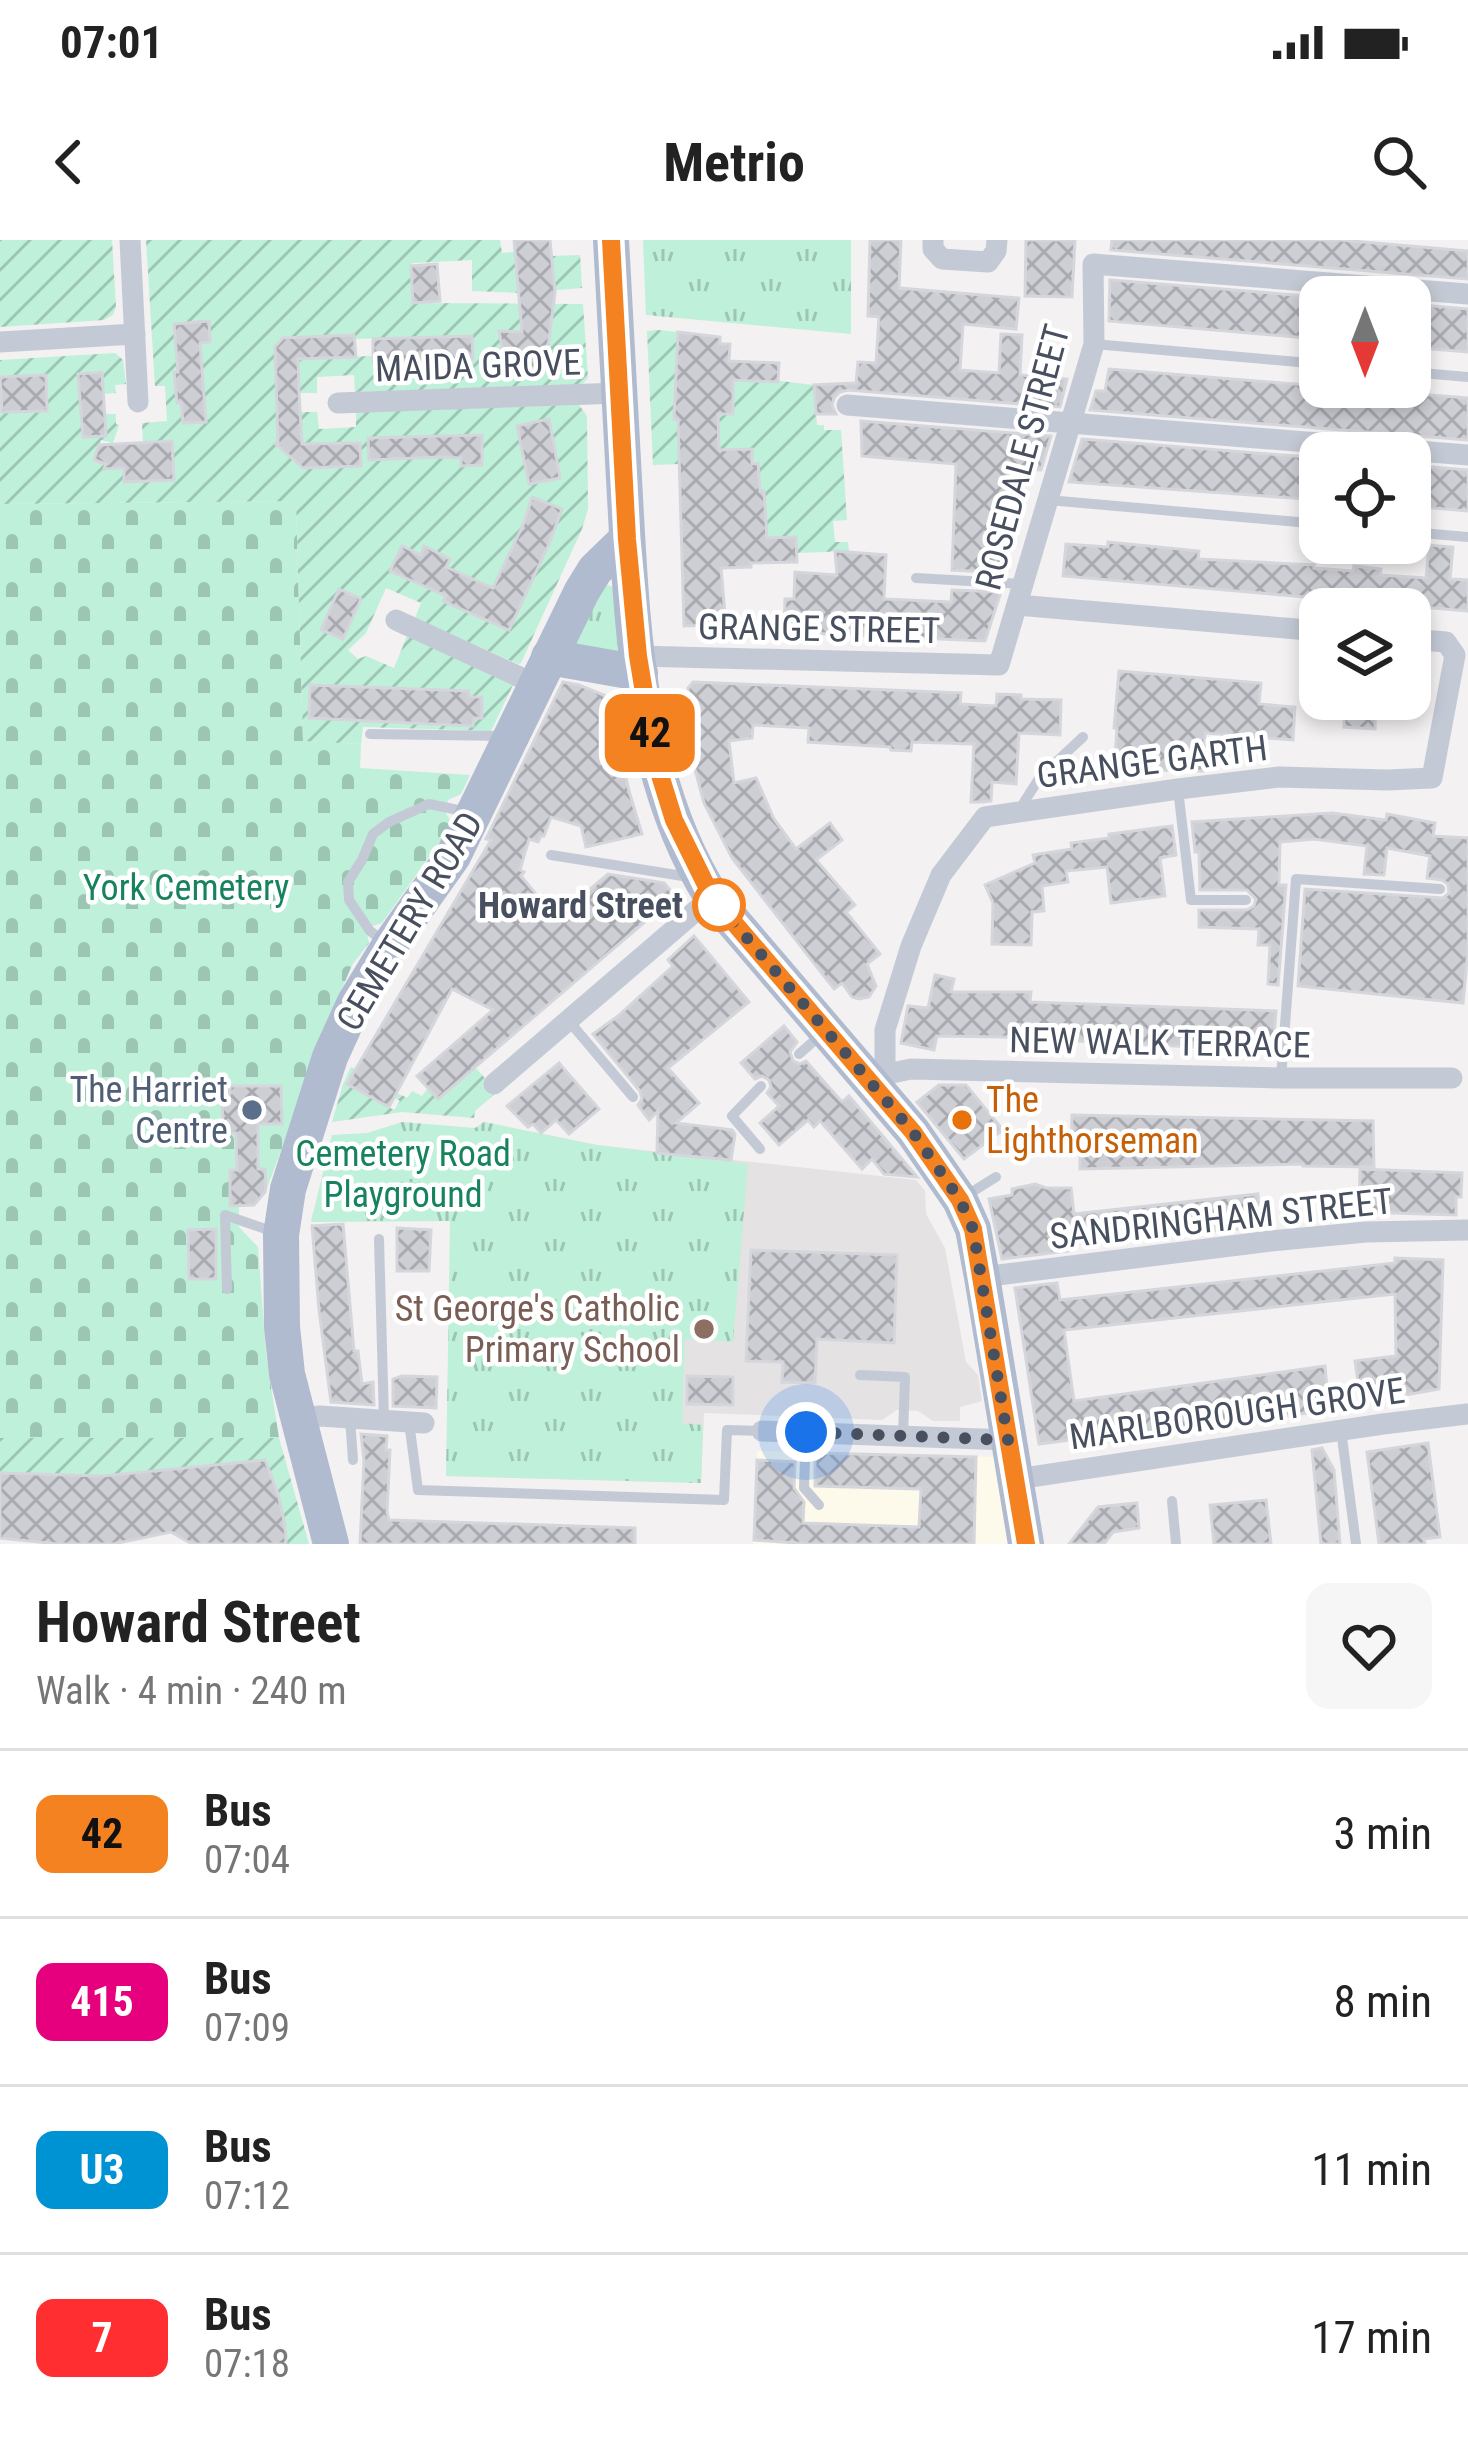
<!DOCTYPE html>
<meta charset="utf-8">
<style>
:root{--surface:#fff;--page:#f6f6f6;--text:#222;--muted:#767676;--line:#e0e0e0}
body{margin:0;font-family:"Roboto Condensed",sans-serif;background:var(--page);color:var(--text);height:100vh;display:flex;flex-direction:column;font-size:45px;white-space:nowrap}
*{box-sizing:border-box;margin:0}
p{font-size:39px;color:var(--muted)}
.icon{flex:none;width:66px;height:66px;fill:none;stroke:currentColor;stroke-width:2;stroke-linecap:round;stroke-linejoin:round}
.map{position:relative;height:1304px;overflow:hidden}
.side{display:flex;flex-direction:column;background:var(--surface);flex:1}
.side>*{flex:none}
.badge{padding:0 24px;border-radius:18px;font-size:42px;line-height:78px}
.needle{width:78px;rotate:180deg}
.fabs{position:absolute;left:1299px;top:36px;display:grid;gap:24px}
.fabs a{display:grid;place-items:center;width:132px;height:132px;border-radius:24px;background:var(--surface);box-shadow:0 6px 18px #0003;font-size:60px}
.you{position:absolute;width:60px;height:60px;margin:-30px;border:9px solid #fff;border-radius:50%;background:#1a73e8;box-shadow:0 0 0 18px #1a73e833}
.map>.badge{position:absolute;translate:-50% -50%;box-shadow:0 0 0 6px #fff}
.round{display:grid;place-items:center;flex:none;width:126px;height:126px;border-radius:24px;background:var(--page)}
.summary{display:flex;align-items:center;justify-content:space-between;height:204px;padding:0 36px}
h1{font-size:57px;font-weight:700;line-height:90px}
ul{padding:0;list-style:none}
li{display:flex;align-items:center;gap:36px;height:168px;padding:0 36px;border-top:3px solid var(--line)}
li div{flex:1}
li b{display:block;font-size:45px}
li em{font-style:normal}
li .badge{min-width:132px;font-weight:700;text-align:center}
.status{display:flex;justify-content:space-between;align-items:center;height:84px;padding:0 60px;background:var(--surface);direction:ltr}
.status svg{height:33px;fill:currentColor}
header{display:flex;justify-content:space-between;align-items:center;height:156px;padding:0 36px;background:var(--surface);font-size:54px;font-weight:700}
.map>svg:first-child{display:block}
.commercial{fill:#fdfaeb}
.education{fill:#e4e2e3}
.grass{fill:url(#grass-tufts)}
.cemetery{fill:url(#cemetery-stones)}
.garden{fill:url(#garden-furrows);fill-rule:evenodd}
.building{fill:url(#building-cross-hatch);stroke:#d5d6dc;stroke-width:3}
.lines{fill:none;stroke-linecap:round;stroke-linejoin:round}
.lane{stroke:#c4cad5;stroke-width:10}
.street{stroke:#c4cad5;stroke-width:21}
.primary{stroke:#b0bbd0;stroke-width:36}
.line-casing{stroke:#fff;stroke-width:27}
.line{stroke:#f58220;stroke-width:18}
.walk{stroke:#48505f;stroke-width:12;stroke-dasharray:0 21.6}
.stop-dot{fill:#fff;stroke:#f58220;stroke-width:6}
.service-dot{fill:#5c6f8a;stroke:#fff;stroke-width:4.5}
.food-dot{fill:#e8710a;stroke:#fff;stroke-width:4.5}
.education-dot{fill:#8d6e63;stroke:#fff;stroke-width:4.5}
.labels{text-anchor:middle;stroke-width:9;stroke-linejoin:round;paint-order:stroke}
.street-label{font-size:36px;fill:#48505f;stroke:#fff}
.park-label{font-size:36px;fill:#16835e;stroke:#fff}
.stop-label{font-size:36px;font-weight:bold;fill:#48505f;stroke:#fff;text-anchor:end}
.service-label{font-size:36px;fill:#4e5e75;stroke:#fff;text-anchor:end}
.food-label{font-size:36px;fill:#c56008;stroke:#fff;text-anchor:start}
.education-label{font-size:36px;fill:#785e54;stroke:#fff;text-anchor:end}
</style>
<div class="status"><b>07:01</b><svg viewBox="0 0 49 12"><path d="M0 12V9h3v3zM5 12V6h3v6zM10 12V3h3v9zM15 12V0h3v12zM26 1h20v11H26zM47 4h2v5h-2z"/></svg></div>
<header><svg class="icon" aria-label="back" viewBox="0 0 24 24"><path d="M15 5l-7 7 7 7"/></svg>Metrio<svg class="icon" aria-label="search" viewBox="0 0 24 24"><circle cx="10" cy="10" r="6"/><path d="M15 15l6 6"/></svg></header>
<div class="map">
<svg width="1468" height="1304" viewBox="0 0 1468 1304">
<defs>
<pattern id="grass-tufts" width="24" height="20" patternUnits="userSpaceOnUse" patternTransform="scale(3)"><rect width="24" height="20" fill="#bff0da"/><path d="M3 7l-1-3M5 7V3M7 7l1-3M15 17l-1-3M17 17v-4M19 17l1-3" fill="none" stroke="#9dc5b4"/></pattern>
<pattern id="cemetery-stones" width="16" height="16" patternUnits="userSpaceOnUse" patternTransform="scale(3)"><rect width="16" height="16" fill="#bff0da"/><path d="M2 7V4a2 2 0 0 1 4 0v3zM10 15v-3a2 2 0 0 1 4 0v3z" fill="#9dc5b4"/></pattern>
<pattern id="garden-furrows" width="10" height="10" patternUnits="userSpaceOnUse" patternTransform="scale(3)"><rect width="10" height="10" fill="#bff0da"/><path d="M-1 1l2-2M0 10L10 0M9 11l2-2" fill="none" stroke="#9dc5b4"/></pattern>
<pattern id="building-cross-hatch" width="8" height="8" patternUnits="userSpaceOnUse" patternTransform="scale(3)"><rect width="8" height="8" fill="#cdcfd5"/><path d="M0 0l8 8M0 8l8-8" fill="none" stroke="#a8aab0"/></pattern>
</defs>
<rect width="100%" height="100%" fill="#f3f1f1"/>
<polygon class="commercial" points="757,1211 999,1217 1010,1304 753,1304"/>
<polygon class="education" points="484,882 597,905 916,940 925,951 926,974 945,1008 966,1122 978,1135 982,1161 960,1167 960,1181 933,1181 918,1171 897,1170 882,1180 704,1173 701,1243 446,1236"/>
<g class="grass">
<polygon points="643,0 851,0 851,94 646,75"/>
<polygon points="605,344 613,347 616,354 618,415 570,412"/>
<polygon points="402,882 475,888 484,882 597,905 748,924 733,1102 685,1099 682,1183 703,1185 701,1243 446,1236 450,981 311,982 332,895 367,893"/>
</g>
<polygon class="cemetery" points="296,261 303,501 361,504 360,528 470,535 461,554 448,560 445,572 451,581 443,597 382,683 373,686 367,694 369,703 352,725 334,768 266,951 254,965 239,966 239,987 258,1007 266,1113 279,1198 0,1198 0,264"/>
<g class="garden">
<polygon points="0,0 112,0 116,67 113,75 104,80 0,87"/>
<path d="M 146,0 L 500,0 L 502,13 L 551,9 L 552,16 L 580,15 L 582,48 L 519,53 L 472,51 L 472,20 L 412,23 L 411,26 L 414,63 L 583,64 L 588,138 L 581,145 L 355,152 L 354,135 L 317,137 L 317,153 L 299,153 L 298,122 L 275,123 L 278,193 L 301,193 L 300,172 L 317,172 L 319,189 L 356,187 L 356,172 L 579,165 L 587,176 L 588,269 L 582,289 L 521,423 L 518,424 L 415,378 L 421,363 L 386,348 L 366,393 L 348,410 L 358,419 L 366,416 L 394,428 L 407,396 L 513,445 L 491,491 L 363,487 L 361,504 L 303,501 L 296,261 L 0,264 L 0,120 L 115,113 L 123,120 L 126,144 L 115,145 L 116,153 L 103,154 L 101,132 L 79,134 L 104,174 L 116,174 L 116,184 L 119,185 L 113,203 L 101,200 L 94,219 L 106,224 L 105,227 L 124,228 L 125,242 L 174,239 L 172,209 L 165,210 L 164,201 L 143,202 L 142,183 L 167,181 L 165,146 L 155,146 ZM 354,95 L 355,99 L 415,97 L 415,121 L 374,122 L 373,116 L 314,118 L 313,97 ZM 549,180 L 560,237 L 529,243 L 518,186 ZM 402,306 L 421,315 L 449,319 L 436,352 L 391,331 ZM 528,348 L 509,390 L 444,361 ZM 311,445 L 468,451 L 467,484 L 310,478 Z"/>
<polygon points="657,90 678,92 675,128 814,145 817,185 824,185 824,190 841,190 847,280 833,281 835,302 848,302 849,311 797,313 796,297 760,298 765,268 764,251 760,251 759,222 752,222 751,209 719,210 718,195 679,196 679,224 653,225 647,91"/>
<polygon points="463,813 497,852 475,871 474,878 402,872 332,882 343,844 351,827 356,829 347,844 394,870 400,861 378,848 381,844 407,858 412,851 422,856 428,848 438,858"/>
<path d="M 0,1198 L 279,1198 L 309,1304 L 286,1304 C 285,1274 276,1248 265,1220 L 103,1236 L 0,1233 Z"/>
</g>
<g class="building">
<polygon points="514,0 550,0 555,53 545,130 515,126 517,114 503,113 499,91 522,92"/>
<polygon points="870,0 901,0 899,48 1019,58 1016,89 963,84 960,130 999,133 1001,94 1022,95 1020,135 1067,139 1060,167 848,150 840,152 834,158 832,165 836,174 816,174 814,145 856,143 858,122 876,123 879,77 868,76"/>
<polygon points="1026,0 1075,0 1072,57 1025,56"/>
<polygon points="1112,0 1340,0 1468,11 1468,39 1111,10"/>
<polygon points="437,24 440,61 413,63 411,26"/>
<polygon points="1110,40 1320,57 1320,99 1109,81"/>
<polygon points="1410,64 1468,69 1468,112 1410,107"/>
<polygon points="209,81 210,102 200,103 206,182 183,183 181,163 177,163 174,132 178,132 174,84"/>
<polygon points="678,92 720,97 720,104 730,104 729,121 779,123 778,142 733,140 733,174 718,174 719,210 752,209 752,224 758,223 760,251 764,251 767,298 796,297 797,322 751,323 751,327 721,328 726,385 684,386 678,180 674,179"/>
<polygon points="354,95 356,117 298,119 299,153 302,204 360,203 361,226 303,228 276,204 278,204 275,107 283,98"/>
<polygon points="472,96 473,119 373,122 373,99"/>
<polygon points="1109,129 1468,158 1468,200 1090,170 1096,151 1105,151"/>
<polygon points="102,132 106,196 83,197 78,134"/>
<polygon points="46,135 47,171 2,172 0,137"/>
<polygon points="549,179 560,238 529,244 517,186"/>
<polygon points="861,181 1051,196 1041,230 1008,228 1004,333 952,330 956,224 862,216"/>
<polygon points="482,195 482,225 461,226 461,218 440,217 369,220 368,198"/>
<polygon points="1082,199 1320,218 1320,260 1069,242"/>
<polygon points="172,201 174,240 124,242 124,228 104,229 106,224 94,220 99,205"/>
<polygon points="1410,225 1468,230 1468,271 1410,266"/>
<polygon points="532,257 562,269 549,304 509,390 443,361 446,356 390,331 402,306 421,315 424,306 450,319 446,327 493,348 524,283"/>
<polygon points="1108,302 1199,311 1198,319 1314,325 1314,328 1353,331 1354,326 1381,329 1380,335 1426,338 1429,305 1453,307 1450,339 1468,340 1468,371 1063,336 1066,304 1108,307"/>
<polygon points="835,311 886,315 884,359 951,362 952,350 1001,352 985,401 784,392 785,359 794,359 795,332 837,335"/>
<polygon points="339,349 361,359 343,399 321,390"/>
<polygon points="1119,431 1261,443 1259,464 1295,467 1293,500 1205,493 1203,531 1156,530 1156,535 1114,531 1117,489 1114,488"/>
<polygon points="563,442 579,445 616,460 611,473 629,551 642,594 586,607 581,586 551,577 544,596 541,596 538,602 529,599 520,630 524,632 521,636 549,670 555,661 564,671 608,634 664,643 675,656 438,859 417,836 493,770 452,749 389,867 347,844 491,600 486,599"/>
<polygon points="693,442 961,453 960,464 996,466 997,454 1021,455 1021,459 1061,460 1060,495 1019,493 1016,544 992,542 991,561 983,562 971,562 974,504 912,502 911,511 891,510 890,507 808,502 809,488 753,485 752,498 729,501 734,543 756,538 774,579 796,609 830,583 842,600 816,620 855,665 846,672 880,714 867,724 876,746 869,757 859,759 852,757 842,743 834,749 732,618 704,563 690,511 688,448"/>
<polygon points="310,445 469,451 469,457 482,457 482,478 474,478 473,486 309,478"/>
<polygon points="1345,459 1376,459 1375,489 1344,487"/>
<polygon points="1332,573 1386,580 1387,574 1435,583 1433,596 1468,598 1468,709 1463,763 1298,746 1305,649 1443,658 1449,653 1448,644 1442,640 1427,638 1430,616 1387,608 1384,635 1364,634 1367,606 1314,599 1280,602 1279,645 1286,645 1278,745 1268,744 1270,705 1258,705 1259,689 1199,687 1199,670 1247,670 1254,666 1256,659 1247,650 1200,650 1199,612 1195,612 1192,582"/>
<polygon points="1172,586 1176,615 1160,618 1165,656 1111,663 1107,627 1066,631 1068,642 1042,646 1044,671 1032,672 1031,705 992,704 993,663 985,645 1035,623 1033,615 1072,609 1071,603 1109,598 1109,594"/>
<polygon points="694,696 749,762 668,828 699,863 676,883 732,890 735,894 731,920 657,913 658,871 649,880 638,865 642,859 640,851 593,794 618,776 673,726 668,720"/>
<polygon points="935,735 954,739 951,752 1031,752 1030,762 1276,771 1273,811 1002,797 937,796 934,810 901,803 908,766 928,768"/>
<polygon points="784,786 797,802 790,812 793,821 800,824 806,821 842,862 849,856 917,937 884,934 872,919 862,929 820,881 814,887 808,880 779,905 760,883 779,866 767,853 771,847 769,840 762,836 755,839 741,823"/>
<polygon points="559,823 599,869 569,894 556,880 541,893 533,884 528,887 507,866"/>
<polygon points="939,845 966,845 1003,890 964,919 917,862"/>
<polygon points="230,846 281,846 282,884 258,884 258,929 265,929 266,946 265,952 254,965 230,966 230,930 237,930 236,893 223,893 222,854 230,854"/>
<polygon points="1072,875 1373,881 1374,927 1303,926 1303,924 1080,929 1080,911 1071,911"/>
<polygon points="1360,929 1462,933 1461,957 1456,957 1456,975 1359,972"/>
<polygon points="1035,944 1046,948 1071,948 1074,974 1258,954 1259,987 1067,1004 1068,1011 1002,1019 989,959 1012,955 1012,949"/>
<polygon points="343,984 354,1111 358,1111 362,1144 373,1142 374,1165 331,1162 319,1070 312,986"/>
<polygon points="397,988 431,990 429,1031 397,1031"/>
<polygon points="216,989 216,1039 189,1039 188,990"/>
<polygon points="751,1010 897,1015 894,1103 817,1099 815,1143 782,1142 783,1122 746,1121"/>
<polygon points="1395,1018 1443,1020 1439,1149 1361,1163 1355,1121 1396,1116 1395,1054 1064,1090 1074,1161 1325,1126 1329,1170 1109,1201 1108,1195 1039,1204 1015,1048 1057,1043 1060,1060 1395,1023"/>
<polygon points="402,1136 437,1137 436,1168 393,1166 393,1139"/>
<polygon points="687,1136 733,1137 733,1165 687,1164"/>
<polygon points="361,1194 387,1196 386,1210 390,1210 387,1272 389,1280 635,1288 635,1304 360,1304 364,1220"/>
<polygon points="1428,1203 1440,1297 1424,1299 1425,1304 1379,1304 1367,1212"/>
<polygon points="1322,1208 1334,1230 1340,1304 1321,1304 1312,1210"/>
<polygon points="815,1213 976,1217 974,1304 809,1304 754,1300 757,1220 795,1222 794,1248 804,1262 803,1283 919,1287 921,1249 815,1246"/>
<polygon points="265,1220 278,1254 285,1285 286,1304 192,1304 171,1292 113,1304 57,1304 0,1298 0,1233 103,1236"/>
<polygon points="1266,1260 1271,1304 1214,1304 1210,1265"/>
<polygon points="1137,1263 1139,1288 1113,1292 1104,1304 1069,1304 1098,1267"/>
</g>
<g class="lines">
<g class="lane">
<polyline points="1094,104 1320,124"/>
<polyline points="1410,132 1468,137"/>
<polyline points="1048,260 1320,284"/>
<polyline points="1410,292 1468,297"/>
<polyline points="916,338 1023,344"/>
<polyline points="370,494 506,496"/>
<polyline points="1178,549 1191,660 1246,660"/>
<polyline points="1019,570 1040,537 1083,497"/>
<polyline points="551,615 689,637"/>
<polyline points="386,703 370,691 349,660 348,642 362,620 373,594 389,582 429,564 468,572"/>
<polyline points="568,780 633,857"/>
<polyline points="799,814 823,793"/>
<polyline points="1281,838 1296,639 1440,649"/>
<polyline points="760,909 732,876 761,846"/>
<polyline points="967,955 996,937"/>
<polyline points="379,999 384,1180"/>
<polyline points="227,1049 225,975 277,993"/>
<polyline points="860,1135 905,1137 903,1196"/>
<polyline points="350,1178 353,1220"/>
<polyline points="409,1182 418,1250 724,1260 727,1190 762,1191"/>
<polyline points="1341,1190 1356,1304"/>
<polyline points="806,1192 804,1248 819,1265"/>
<polyline points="1172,1261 1176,1304"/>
</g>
<g class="street">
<polyline points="130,0 138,162"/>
<polyline points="933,0 933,9 942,19 988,22 996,11 997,0"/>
<polyline points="0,102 135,94"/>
<polyline points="338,163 619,153"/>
<polyline points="847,165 1468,215"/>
<polyline points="1017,365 1320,391"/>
<polyline points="396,380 535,444"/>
<polyline points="637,416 999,425 1094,104 1093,24 1468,54"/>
<polyline points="885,834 885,790 911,706 941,635 985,577 1178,549 1279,537 1387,540 1432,538 1455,415 1446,402 1410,399"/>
<polyline points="873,837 911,829 1281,838 1452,838"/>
<polyline points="494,844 712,657"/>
<polyline points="982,1037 1271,1001 1366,992 1468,990"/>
<polyline points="297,1178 320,1176 424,1183"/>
<polyline points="762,1191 1008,1200"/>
<polyline points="1017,1239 1383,1184 1467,1174"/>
</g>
<g class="primary">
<path d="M 611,0 C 615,80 620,159 624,239 C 632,379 635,535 712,657 L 913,892 L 960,960 L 973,989 L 982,1037 L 1026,1304"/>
<polyline points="549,417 640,433"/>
<polyline points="331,1304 287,1134 282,1087 281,995 288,949 330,817 355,762 389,706 453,616 582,351 595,330 627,299"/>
</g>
</g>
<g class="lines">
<defs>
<polyline id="line" points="611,0 627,299 638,416 655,519 674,580 712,657 913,892 960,960 973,989 977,1013 1026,1304"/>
</defs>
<use href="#line" class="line-casing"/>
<use href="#line" class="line"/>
<polyline class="walk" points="719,665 712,657 913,892 960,960 973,989 1008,1200 806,1192"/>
</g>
<circle class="stop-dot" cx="719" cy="665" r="24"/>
<circle class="service-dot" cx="252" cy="870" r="12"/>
<circle class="food-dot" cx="962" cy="880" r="12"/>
<circle class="education-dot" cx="704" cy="1089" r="12"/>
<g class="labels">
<g class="street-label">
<text transform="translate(478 125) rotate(-2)" y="13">MAIDA GROVE</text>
<text transform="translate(1022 217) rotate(-75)" y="13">ROSEDALE STREET</text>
<text transform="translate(819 388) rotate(1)" y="13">GRANGE STREET</text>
<text transform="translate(1152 521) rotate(-7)" y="13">GRANGE GARTH</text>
<text transform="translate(409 681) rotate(-59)" y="13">CEMETERY ROAD</text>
<text transform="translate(1160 802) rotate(1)" y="13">NEW WALK TERRACE</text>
<text transform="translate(1221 978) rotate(-6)" y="13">SANDRINGHAM STREET</text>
<text transform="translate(1237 1173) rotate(-8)" y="13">MARLBOROUGH GROVE</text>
</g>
<g class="park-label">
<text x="186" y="660">York Cemetery</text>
<text x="403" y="926">Cemetery Road<tspan x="403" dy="41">Playground</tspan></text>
</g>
<g class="stop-label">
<text x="683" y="678">Howard Street</text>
</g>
<g class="service-label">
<text x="228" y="862">The Harriet<tspan x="228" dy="41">Centre</tspan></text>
</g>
<g class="food-label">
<text x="986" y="872">The<tspan x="986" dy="41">Lighthorseman</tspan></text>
</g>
<g class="education-label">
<text x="680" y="1081">St George's Catholic<tspan x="680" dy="41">Primary School</tspan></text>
</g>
</g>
</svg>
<div class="fabs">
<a><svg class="needle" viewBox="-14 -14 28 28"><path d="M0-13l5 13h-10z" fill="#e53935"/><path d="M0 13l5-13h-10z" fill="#767676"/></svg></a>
<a><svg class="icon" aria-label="locate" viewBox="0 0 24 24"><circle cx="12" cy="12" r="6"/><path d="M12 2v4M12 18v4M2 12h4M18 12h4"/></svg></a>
<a><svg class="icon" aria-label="layers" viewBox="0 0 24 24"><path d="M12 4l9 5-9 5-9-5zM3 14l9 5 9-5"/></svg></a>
</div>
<div class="you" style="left:806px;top:1192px"></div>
<b class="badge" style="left:650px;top:493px;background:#f58220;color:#111">42</b>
</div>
<section class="side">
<div class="summary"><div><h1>Howard Street</h1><p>Walk · 4 min · 240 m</p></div><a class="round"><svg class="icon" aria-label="heart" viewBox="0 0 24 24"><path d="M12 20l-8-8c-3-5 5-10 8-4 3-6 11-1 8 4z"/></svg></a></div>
<ul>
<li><span class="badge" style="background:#f58220;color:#111">42</span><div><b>Bus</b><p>07:04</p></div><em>3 min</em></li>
<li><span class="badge" style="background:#e6007e;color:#fff">415</span><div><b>Bus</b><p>07:09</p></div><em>8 min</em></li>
<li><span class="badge" style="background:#0093d3;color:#fff">U3</span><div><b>Bus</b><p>07:12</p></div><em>11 min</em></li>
<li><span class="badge" style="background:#ff2e31;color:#fff">7</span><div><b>Bus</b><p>07:18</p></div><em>17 min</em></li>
</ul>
</section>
